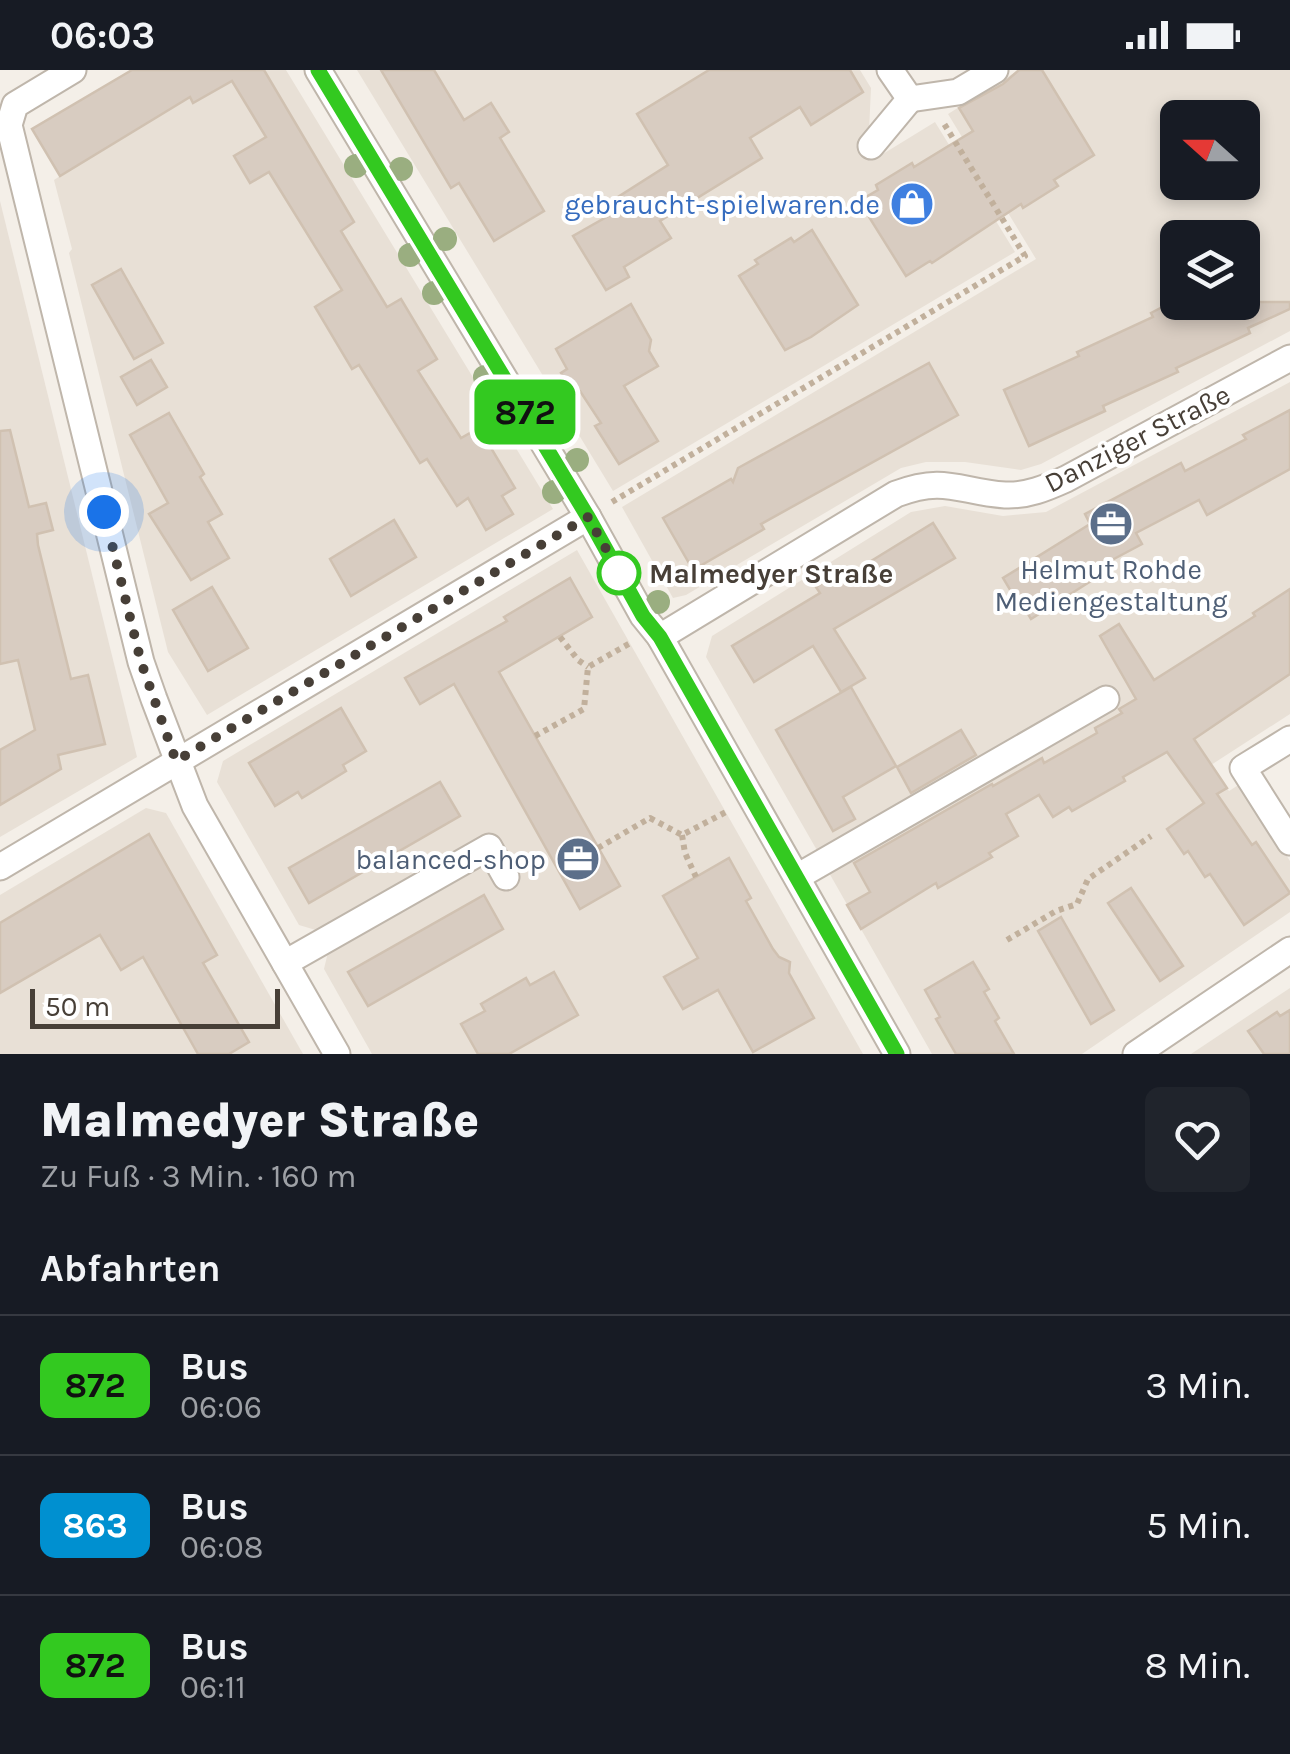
<!DOCTYPE html>
<html lang="de">
<meta charset="utf-8">
<style>
:root{--surface:#171b24;--page:#20242c;--text:#f1f3f6;--muted:#9ea1a6;--line:#363941}
body{margin:0;font-family:Karla,sans-serif;background:var(--page);color:var(--text);height:100vh;display:flex;flex-direction:column;font-size:38px;white-space:nowrap}
*{box-sizing:border-box;margin:0}
p{font-size:32px;color:var(--muted)}
.icon{flex:none;width:55px;height:55px;fill:none;stroke:currentColor;stroke-width:2;stroke-linecap:round;stroke-linejoin:round}
.map{position:relative;height:984px;overflow:hidden}
.details{display:flex;flex-direction:column;background:var(--surface);flex:1}
.details>*{flex:none}
.badge{padding:0 20px;border-radius:15px;font-size:35px;line-height:65px}
.needle{width:65px;rotate:291deg}
.buttons{position:absolute;left:1160px;top:30px;display:grid;gap:20px}
.buttons a{display:grid;place-items:center;width:100px;height:100px;border-radius:15px;background:var(--surface);box-shadow:0 5px 15px #0003;font-size:50px}
.scale{position:absolute;left:30px;bottom:25px;width:250px;box-sizing:border-box;padding-left:10px;border:5px solid #473f37;border-top:0;font-size:28px;line-height:35px;white-space:nowrap;color:#473f37;-webkit-text-stroke:8px #fff;paint-order:stroke}
.you{position:absolute;width:50px;height:50px;margin:-25px;border:8px solid #fff;border-radius:50%;background:#1a73e8;box-shadow:0 0 0 15px #1a73e833}
.map>.badge{position:absolute;translate:-50% -50%;box-shadow:0 0 0 5px #fff}
h2{padding:0 40px;font-size:38px;line-height:90px}
.round{display:grid;place-items:center;flex:none;width:105px;height:105px;border-radius:15px;background:var(--page)}
.summary{display:flex;align-items:center;justify-content:space-between;height:170px;padding:0 40px}
h1{font-size:48px;font-weight:800;line-height:75px}
ul{padding:0;list-style:none}
li{display:flex;align-items:center;gap:30px;height:140px;padding:0 40px;border-top:2px solid var(--line)}
li div{flex:1}
li b{display:block;font-size:38px}
li em{font-style:normal}
li .badge{min-width:110px;font-weight:700;text-align:center}
.status{display:flex;justify-content:space-between;align-items:center;height:70px;padding:0 50px;background:var(--surface);direction:ltr}
.status svg{height:28px;fill:currentColor}
.map>svg:first-child{display:block}
.residential{fill:#e8e0d6;fill-rule:evenodd}
.building{fill:#d8ccc1;stroke:#d0c1b1;stroke-width:2.5}
.lines{fill:none;stroke-linecap:round;stroke-linejoin:round}
.street-casing{stroke:#bfb6ab;stroke-width:29}
.path{stroke:#c1b09c;stroke-width:6;stroke-dasharray:5 5;stroke-linecap:butt}
.street{stroke:#fff;stroke-width:25}
.tree{fill:#9aae80}
.line-casing{stroke:#fff;stroke-width:22}
.line{stroke:#33c920;stroke-width:15}
.walk{stroke:#473f37;stroke-width:10;stroke-dasharray:0 18}
.stop-dot{fill:#fff;stroke:#33c920;stroke-width:5}
.labels{text-anchor:middle;stroke-width:8;stroke-linejoin:round;paint-order:stroke}
.shop-label{font-size:28px;fill:#366cbe;stroke:#fff;text-anchor:end}
.street-label{font-size:28px;fill:#473f37;stroke:#fff}
.service-label{font-size:28px;fill:#4e5e75;stroke:#fff}
.stop-label{font-size:28px;font-weight:bold;fill:#473f37;stroke:#fff;text-anchor:start}
</style>
<div class="status"><b>06:03</b><svg viewBox="0 0 49 12"><path d="M0 12V9h3v3zM5 12V6h3v6zM10 12V3h3v9zM15 12V0h3v12zM26 1h20v11H26zM47 4h2v5h-2z"/></svg></div>
<div class="map">
<svg width="1290" height="984" viewBox="0 0 1290 984">
<rect width="100%" height="100%" fill="#f4efe8"/>
<g class="residential">
<polygon points="136,0 286,0 553,439 207,645 168,582 69,183 72,179 54,110 60,106 32,60"/>
<polygon points="357,0 860,0 871,18 869,61 864,64 878,87 935,52 1015,182 613,421"/>
<path d="M 1019,0 L 1290,0 L 1290,261 L 1041,394 L 1021,400 L 965,392 L 926,392 L 901,398 L 686,525 L 673,528 L 622,437 L 1036,189 L 948,44 ZM 1178,48 L 1242,48 L 1242,112 L 1178,112 ZM 1178,168 L 1242,168 L 1242,232 L 1178,232 Z"/>
<polygon points="0,131 137,687 0,767"/>
<polygon points="1290,312 1290,644 1211,695 1229,721 1240,714 1290,791 1290,842 1082,984 932,984 828,801 1118,636 1107,618 818,782 706,587 712,566 911,442 945,436 1003,446 1046,442"/>
<polygon points="577,480 863,984 372,984 324,899 329,878 485,790 517,806 492,763 319,861 299,855 217,712 223,691"/>
<polygon points="146,738 166,743 303,984 0,984 0,825"/>
<polygon points="1290,918 1290,984 1191,984"/>
</g>
<g class="building">
<polygon points="132,0 264,0 354,152 341,161 387,237 401,229 437,289 418,301 461,368 479,358 515,418 502,426 513,444 486,460 468,428 457,436 427,389 420,393 359,295 352,299 315,237 342,220 269,102 250,113 234,86 266,67 232,11 193,33 190,27 60,106 32,59"/>
<polygon points="381,0 434,0 464,50 491,33 509,62 500,68 544,141 494,171 459,113 451,118"/>
<polygon points="709,0 850,0 863,22 811,55 800,37 750,68 762,88 660,151 671,168 624,197 629,207 606,220 573,166 624,137 618,127 668,95 637,44"/>
<polygon points="1019,0 1042,0 1094,85 1054,110 1058,116 1023,138 1021,134 932,193 930,191 906,206 859,131 878,120 876,115 912,93 914,97 973,61 959,38 1003,14"/>
<polygon points="812,160 858,235 811,267 785,280 739,206 758,194 755,190 791,168 794,172"/>
<polygon points="121,199 163,273 134,289 92,215"/>
<polygon points="1172,232 1290,232 1290,239 1248,258 1250,263 1176,298 1178,302 1103,336 1105,341 1029,376 1004,320 1079,286 1077,282 1153,247 1151,243"/>
<polygon points="631,234 651,270 649,281 658,296 624,316 658,371 619,394 595,356 601,353 580,321 570,318 561,303 567,299 556,279"/>
<polygon points="151,290 167,317 137,335 121,307"/>
<polygon points="929,293 958,345 761,454 764,459 693,500 663,448 731,409 733,412 738,398"/>
<polygon points="1290,340 1290,399 1207,445 1199,430 1136,463 1142,474 1112,490 1114,495 1090,508 1091,511 1031,549 1024,537 1021,538 1003,508 1090,454 1085,444 1181,393 1185,401 1246,369 1243,365"/>
<polygon points="169,343 204,404 200,407 222,444 208,452 229,488 191,510 149,444 168,433 130,365"/>
<polygon points="10,360 29,437 46,433 53,460 37,464 38,475 71,609 88,605 105,674 58,685 61,699 0,735 0,680 35,660 18,590 0,594 0,361"/>
<polygon points="394,450 416,487 351,526 330,489"/>
<polygon points="933,453 955,488 834,559 865,608 841,622 813,576 754,612 732,576 820,523 816,517 828,509 842,501 845,507"/>
<polygon points="570,508 592,547 499,602 620,816 580,839 454,614 420,634 405,608 507,551 504,547"/>
<polygon points="212,517 248,578 208,601 173,540"/>
<polygon points="1290,519 1290,604 1194,669 1227,718 1217,724 1252,775 1256,772 1290,823 1244,855 1210,804 1205,807 1188,781 1184,784 1167,759 1204,733 1167,682 1123,707 1125,711 1072,741 1069,737 1053,747 1039,725 1006,744 1018,766 989,783 992,787 938,818 936,813 861,859 847,835 870,822 854,793 992,714 993,716 1042,688 1044,693 1097,663 1095,658 1122,643 1119,639 1136,629 1100,566 1119,554 1154,610 1255,546 1253,543"/>
<polygon points="851,617 896,696 843,727 855,749 833,761 776,660"/>
<polygon points="341,638 366,681 343,695 346,701 302,728 298,722 275,736 249,693"/>
<polygon points="961,660 976,685 911,723 897,697"/>
<polygon points="440,712 460,746 309,833 289,798"/>
<polygon points="149,764 217,885 203,893 249,972 229,984 198,984 143,887 121,900 100,865 0,923 0,853"/>
<polygon points="729,788 751,828 746,831 773,879 779,887 790,892 789,903 814,948 753,982 718,920 683,939 664,907 698,888 663,826"/>
<polygon points="1131,818 1183,896 1160,911 1108,833"/>
<polygon points="484,825 503,859 368,936 348,902"/>
<polygon points="1061,847 1114,940 1091,954 1038,861"/>
<polygon points="973,892 989,919 984,922 999,948 995,951 1014,984 956,984 936,949 940,947 925,920"/>
<polygon points="554,902 578,945 509,984 478,984 461,954 485,941 481,934 526,908 530,915"/>
<polygon points="1290,940 1290,984 1264,984 1248,961 1277,942 1280,946"/>
</g>
<g class="lines">
<defs>
<g id="street">
<polyline points="73,0 15,35 9,55 141,592 154,629 195,736 337,984"/>
<polyline points="318,0 588,447 643,546 660,567 897,984"/>
<polyline points="890,0 910,29 958,22 995,0"/>
<polyline points="871,76 910,29"/>
<path d="M 660,567 L 896,424 C 946,405 959,422 1005,425 C 1027,426 1046,418 1066,409 L 1290,288"/>
<polyline points="1290,669 1243,698 1290,772"/>
<polyline points="0,797 588,447"/>
<polyline points="797,807 1106,629"/>
<polyline points="285,893 489,777 506,807"/>
<polyline points="1136,984 1290,880"/>
</g>
</defs>
<use href="#street" class="street-casing"/>
<g class="path">
<polyline points="612,432 1025,186 943,52"/>
<polyline points="560,567 578,590 588,597"/>
<polyline points="535,666 584,639 588,597 632,572"/>
<polyline points="682,765 685,783 696,807"/>
<polyline points="598,778 650,748 682,765 728,741"/>
<polyline points="1007,870 1056,841 1077,834 1088,809 1151,766"/>
</g>
<use href="#street" class="street"/>
</g>
<g class="tree">
<circle cx="356" cy="96" r="12"/>
<circle cx="401" cy="99" r="12"/>
<circle cx="445" cy="169" r="12"/>
<circle cx="410" cy="185" r="12"/>
<circle cx="434" cy="223" r="12"/>
<circle cx="485" cy="307" r="12"/>
<circle cx="538" cy="318" r="12"/>
<circle cx="577" cy="390" r="12"/>
<circle cx="554" cy="422" r="12"/>
<circle cx="658" cy="532" r="12"/>
</g>
<g class="lines">
<defs>
<polyline id="line" points="318,0 588,447 643,546 660,567 897,984"/>
</defs>
<use href="#line" class="line-casing"/>
<use href="#line" class="line"/>
<polyline class="walk" points="104,442 141,592 176,691 588,447 624,511 619,503"/>
</g>
<defs>
<symbol id="shop-disc" viewBox="-11 -11 22 22"><circle r="9.5" fill="#3f7fe0" stroke="#fff"/><path d="M-5-2.5h2.3a2.7 3.5 0 0 1 5.4 0H5L5.5 6h-11ZM-1.5-2.5h3a1.5 2.3 0 0 0-3 0Z" fill="#fff"/></symbol>
<symbol id="office-disc" viewBox="-11 -11 22 22"><circle r="9.5" fill="#5c6f8a" stroke="#fff"/><path d="M-6-3h4V-5.5h4V-3h4V5H-6ZM-1-4.5V-3h2v-1.5ZM-6 0V1H6V0Z" fill="#fff"/></symbol>
</defs>
<g fill-rule="evenodd">
<use href="#shop-disc" x="887" y="109" width="50" height="50"/>
<use href="#office-disc" x="1086" y="429" width="50" height="50"/>
<use href="#office-disc" x="553" y="764" width="50" height="50"/>
</g>
<circle class="stop-dot" cx="619" cy="503" r="20"/>
<g class="labels">
<g class="shop-label">
<text x="880" y="144">gebraucht-spielwaren.de</text>
</g>
<g class="street-label">
<text transform="translate(1137 368) rotate(-27)" y="10">Danziger Straße</text>
</g>
<g class="service-label">
<text x="1111" y="509">Helmut Rohde<tspan x="1111" dy="32">Mediengestaltung</tspan></text>
<text x="546" y="799" text-anchor="end">balanced-shop</text>
</g>
<g class="stop-label">
<text x="649" y="513">Malmedyer Straße</text>
</g>
</g>
</svg>
<div class="buttons">
<a><svg class="needle" viewBox="-14 -14 28 28"><path d="M0-13l5 13h-10z" fill="#e53935"/><path d="M0 13l5-13h-10z" fill="#9ea1a6"/></svg></a>
<a><svg class="icon" aria-label="layers" viewBox="0 0 24 24"><path d="M12 4l9 5-9 5-9-5zM3 14l9 5 9-5"/></svg></a>
</div>
<div class="scale">50 m</div>
<div class="you" style="left:104px;top:442px"></div>
<b class="badge" style="left:525px;top:342px;background:#33c920;color:#111">872</b>
</div>
<section class="details">
<div class="summary"><div><h1>Malmedyer Straße</h1><p>Zu Fuß · 3 Min. · 160 m</p></div><a class="round"><svg class="icon" aria-label="heart" viewBox="0 0 24 24"><path d="M12 20l-8-8c-3-5 5-10 8-4 3-6 11-1 8 4z"/></svg></a></div>
<h2>Abfahrten</h2>
<ul>
<li><span class="badge" style="background:#33c920;color:#111">872</span><div><b>Bus</b><p>06:06</p></div><em>3 Min.</em></li>
<li><span class="badge" style="background:#0090d0;color:#fff">863</span><div><b>Bus</b><p>06:08</p></div><em>5 Min.</em></li>
<li><span class="badge" style="background:#33c920;color:#111">872</span><div><b>Bus</b><p>06:11</p></div><em>8 Min.</em></li>
</ul>
</section>
